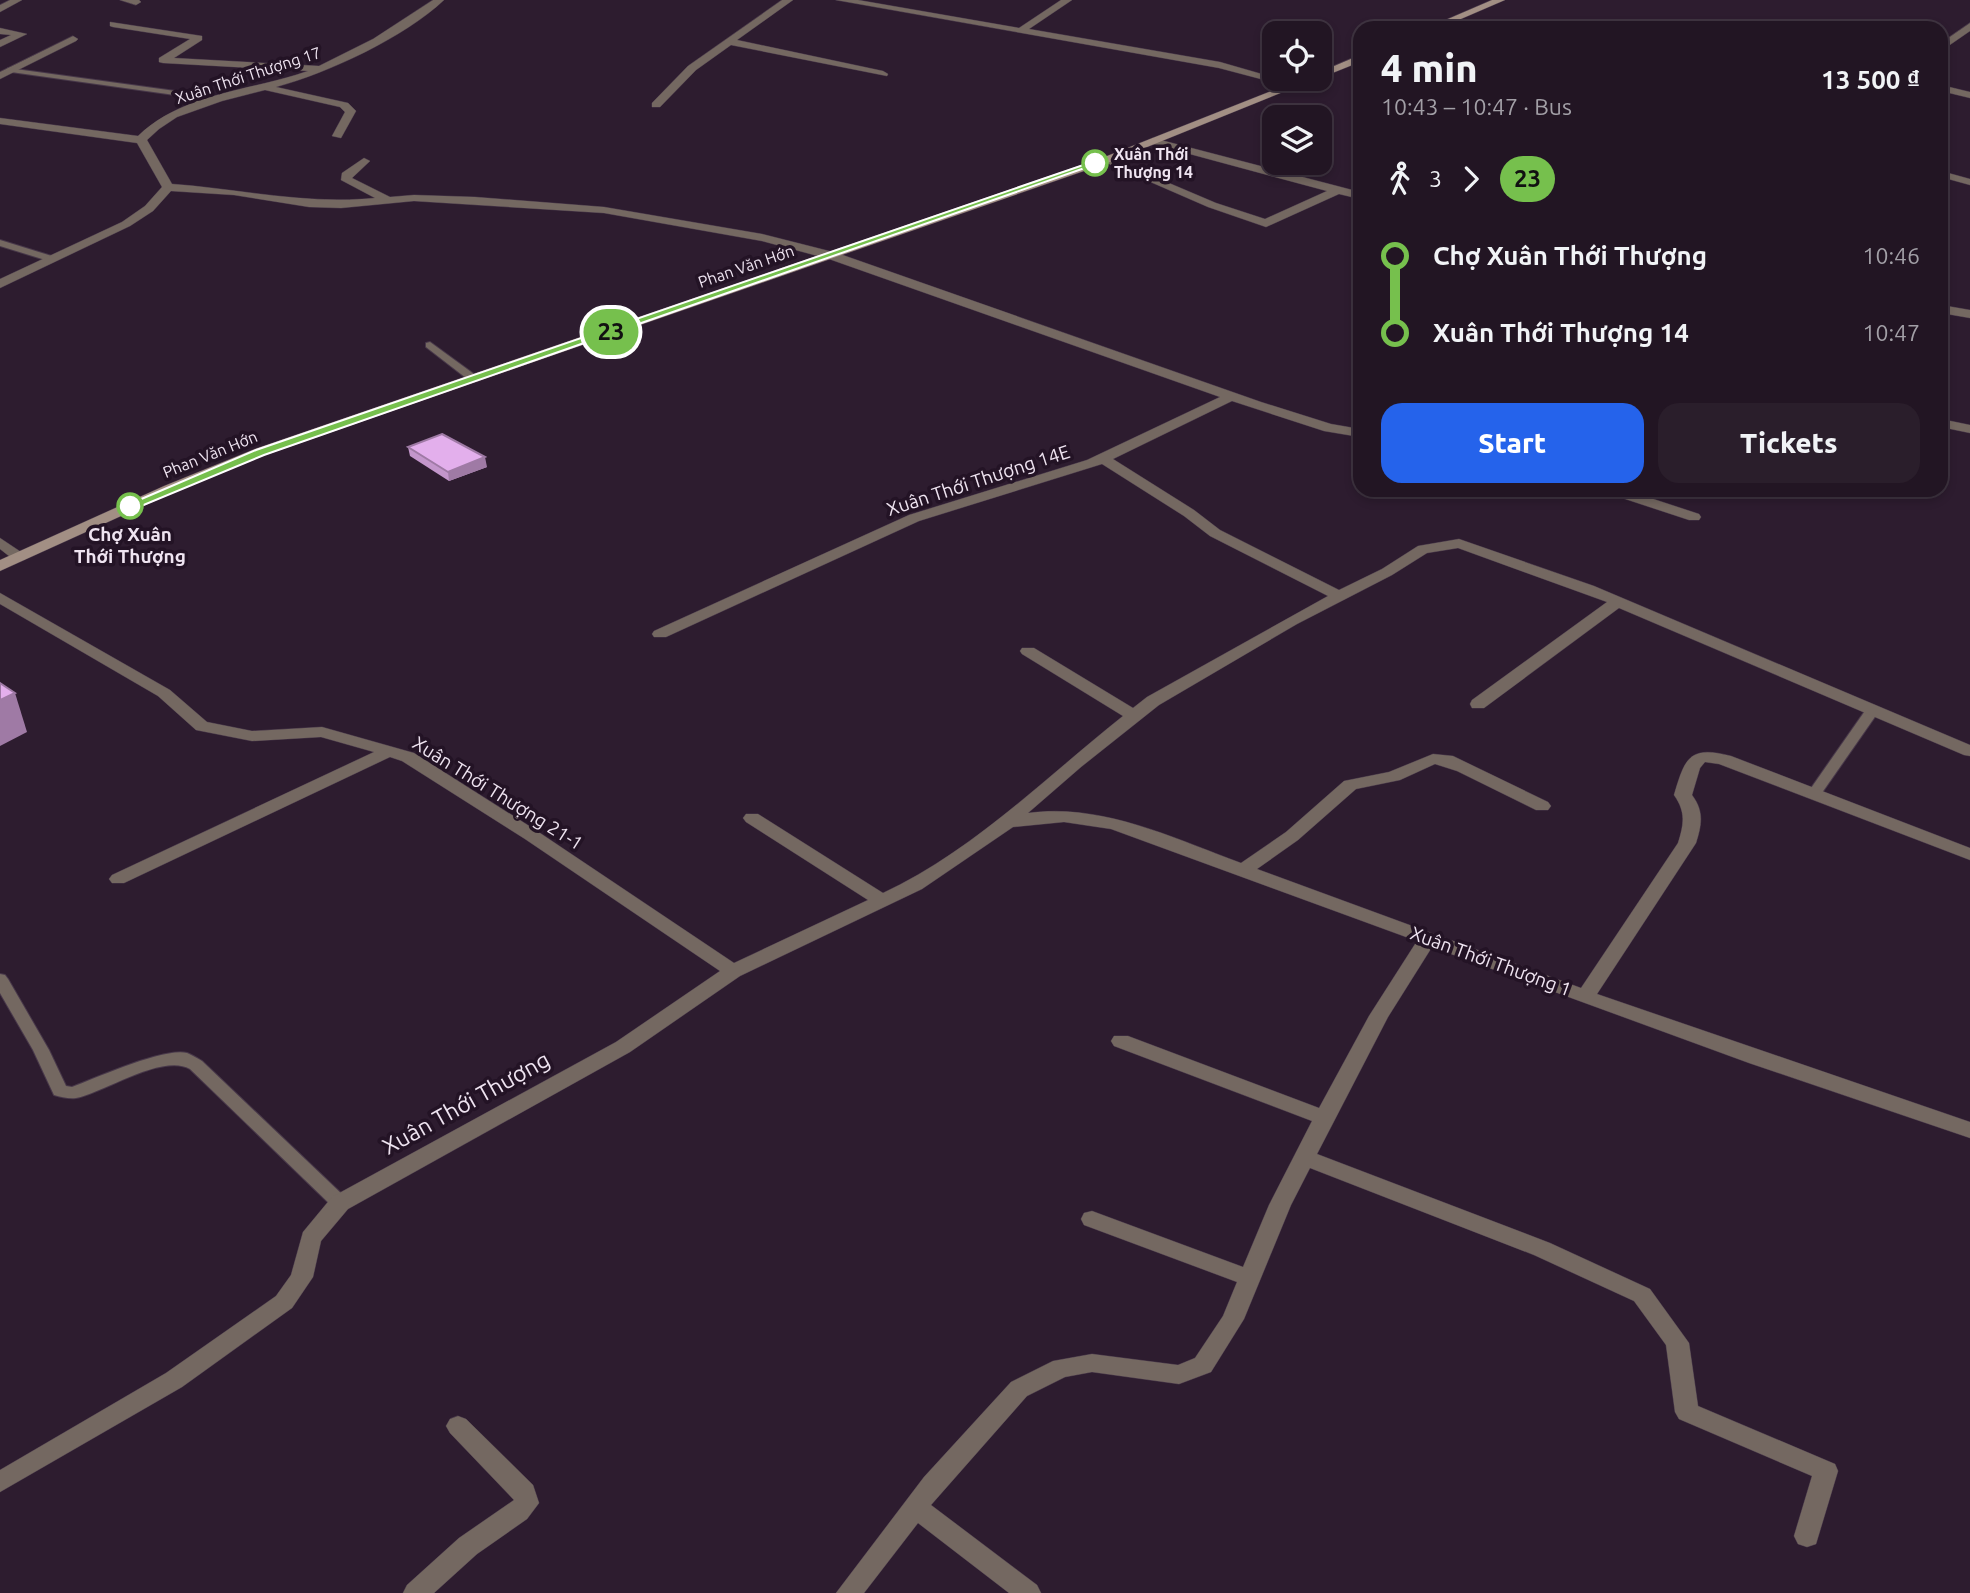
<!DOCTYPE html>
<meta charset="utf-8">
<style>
:root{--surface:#221523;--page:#2a1e2b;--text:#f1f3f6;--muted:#a29fa6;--line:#3f3441;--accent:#2563eb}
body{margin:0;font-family:Ubuntu,sans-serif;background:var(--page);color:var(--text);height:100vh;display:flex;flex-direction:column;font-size:26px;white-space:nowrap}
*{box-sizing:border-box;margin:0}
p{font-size:23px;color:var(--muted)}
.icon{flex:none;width:38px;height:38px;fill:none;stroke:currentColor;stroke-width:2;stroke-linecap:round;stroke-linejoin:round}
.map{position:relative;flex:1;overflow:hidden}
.details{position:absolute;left:1353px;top:21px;width:595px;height:476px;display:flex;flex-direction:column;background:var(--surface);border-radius:21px;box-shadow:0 4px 10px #0003,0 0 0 2px var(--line)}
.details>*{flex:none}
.badge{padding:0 14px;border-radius:23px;font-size:24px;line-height:46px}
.buttons{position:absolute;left:1262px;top:21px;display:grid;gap:14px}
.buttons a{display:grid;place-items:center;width:70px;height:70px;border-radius:14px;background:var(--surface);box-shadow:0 4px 10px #0003,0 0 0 2px var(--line);font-size:35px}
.map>.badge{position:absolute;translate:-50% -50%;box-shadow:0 0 0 4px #fff}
.legs{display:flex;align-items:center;gap:10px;height:77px;padding:0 28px;font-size:23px}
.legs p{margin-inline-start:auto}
.overview{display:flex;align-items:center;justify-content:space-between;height:119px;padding:0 28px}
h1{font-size:38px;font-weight:800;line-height:52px}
.button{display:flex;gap:14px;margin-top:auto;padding:14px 28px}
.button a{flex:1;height:80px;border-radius:21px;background:var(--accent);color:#fff;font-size:28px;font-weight:800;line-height:80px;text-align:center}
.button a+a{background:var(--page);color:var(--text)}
ul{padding:0 28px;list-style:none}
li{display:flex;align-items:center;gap:24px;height:77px;font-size:26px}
li i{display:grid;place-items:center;width:10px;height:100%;margin:0 9px;background:currentColor}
li i::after{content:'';width:18px;height:18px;margin:-9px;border:5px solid;border-radius:50%;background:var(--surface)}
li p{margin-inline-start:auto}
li:first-child i{background:linear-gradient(#0000 50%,currentColor 0)}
li:last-child i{background:linear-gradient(currentColor 50%,#0000 0)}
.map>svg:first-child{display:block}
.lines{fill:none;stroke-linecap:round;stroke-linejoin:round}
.lane-casing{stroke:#48384a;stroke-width:2}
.street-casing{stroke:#48384a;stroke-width:1}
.secondary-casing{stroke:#48384a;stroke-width:1}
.lane{fill:#746861;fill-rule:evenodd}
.street{fill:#746861;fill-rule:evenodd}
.secondary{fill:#a28f84;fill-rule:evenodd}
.wall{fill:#c396cb}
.shaded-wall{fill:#9f7aa5}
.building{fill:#e3afec;stroke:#9f7aa5;stroke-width:2}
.line-1{fill:#76c04d;stroke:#fff;stroke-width:2}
.stop-1-dot{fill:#fff;stroke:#76c04d;stroke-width:3.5}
.labels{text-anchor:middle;stroke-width:7;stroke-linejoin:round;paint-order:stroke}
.far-street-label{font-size:16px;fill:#efe4f1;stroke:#231325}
.far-stop-label{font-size:16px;font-weight:bold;fill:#efe4f1;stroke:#231325;text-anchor:start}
.street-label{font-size:19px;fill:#efe4f1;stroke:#231325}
.stop-label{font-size:19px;font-weight:bold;fill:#efe4f1;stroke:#231325}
.near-street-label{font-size:23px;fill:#efe4f1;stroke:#231325}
</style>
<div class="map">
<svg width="1970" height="1593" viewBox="0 0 1970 1593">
<rect width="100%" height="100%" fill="#2d1c2f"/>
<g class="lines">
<defs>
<g id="lane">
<polygon points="8,68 190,93 199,95 206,104 199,106 189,97 11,72 8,72"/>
<polygon points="0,240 55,257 57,259 52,262 0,246"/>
<polygon points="430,342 478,377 478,381 470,381 426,347 426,343"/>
<polygon points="1872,707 1879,711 1819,797 1809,797 1807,794 1809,791 1867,708"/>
<path d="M 0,974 L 5,975 L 8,979 L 49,1050 L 66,1086 L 72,1087 C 96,1078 165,1047 187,1053 C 192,1055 197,1058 202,1061 L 346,1198 L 349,1203 L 346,1208 L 340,1209 L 334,1208 L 190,1069 C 163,1053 105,1092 76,1098 C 69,1099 61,1097 54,1095 L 33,1050 L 0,993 Z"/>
</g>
<g id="street">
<polygon points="10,0 22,0 0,12 0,5"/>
<polygon points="120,0 139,0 141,2 136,5"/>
<path d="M 433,0 L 444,0 C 405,37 328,73 276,87 L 348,103 L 356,111 L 341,138 L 332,136 L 345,112 L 340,107 L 265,90 L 222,101 L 177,117 L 159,129 L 147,140 L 172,184 C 240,189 307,205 375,198 L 341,180 L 342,173 L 364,158 L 370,161 L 352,178 L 390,197 L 414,195 L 475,197 L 604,207 L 762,234 L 837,253 L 1261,402 L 1331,424 L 1360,429 L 1360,437 L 1324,431 L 1232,401 L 1113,459 L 1194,510 L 1220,530 L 1339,590 L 1382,569 L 1418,546 L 1459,539 L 1594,586 L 1970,745 L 1970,756 L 1964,755 L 1619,608 L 1484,708 L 1472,708 L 1470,704 L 1472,700 L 1607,602 L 1458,548 L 1427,553 L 1392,575 L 1297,624 L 1159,705 L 1081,767 L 1028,813 C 1102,803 1173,838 1241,863 L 1286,832 L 1344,781 L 1389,772 L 1433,754 L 1453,756 L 1548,802 L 1551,806 L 1548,810 L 1536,810 L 1457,771 L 1435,764 L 1400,780 L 1356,789 L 1298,840 L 1257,869 L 1581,988 L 1678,843 C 1684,824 1686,812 1674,795 C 1685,758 1689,745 1731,756 L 1970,848 L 1970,860 L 1719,764 L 1705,762 L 1700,768 L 1692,795 C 1704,811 1702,824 1696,843 L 1597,994 L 1970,1122 L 1970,1138 L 1749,1063 L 1432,947 L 1388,1017 L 1317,1154 L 1550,1243 L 1650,1289 L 1689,1343 L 1698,1406 L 1835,1464 L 1838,1471 L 1816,1544 L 1807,1547 L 1798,1544 L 1794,1536 L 1812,1476 L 1679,1419 L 1675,1412 L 1666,1345 L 1634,1301 L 1534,1255 L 1310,1168 L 1291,1205 L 1244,1319 L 1211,1372 L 1179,1384 L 1092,1372 L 1065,1377 L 1027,1396 L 931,1505 L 1037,1585 L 1041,1593 L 1009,1593 L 918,1523 L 864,1593 L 836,1593 L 924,1477 L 1011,1382 L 1053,1361 L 1092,1354 L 1178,1365 L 1195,1358 L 1223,1316 L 1237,1282 L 1084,1225 L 1081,1219 L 1084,1213 L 1092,1211 L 1243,1267 L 1269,1205 L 1312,1121 L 1114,1046 L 1111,1041 L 1114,1036 L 1128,1036 L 1319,1108 L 1369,1016 L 1417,941 L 1111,829 L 1064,822 L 1013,827 L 922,889 L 740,976 L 630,1052 L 348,1209 L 321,1241 L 313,1277 L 292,1308 L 182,1387 L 0,1492 L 0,1470 L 166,1373 L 276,1296 L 291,1275 L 303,1232 L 332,1197 L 616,1042 L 720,971 L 525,839 L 402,761 L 390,757 L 124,883 L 112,883 L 109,879 L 112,875 L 374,752 L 321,737 L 252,741 L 196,730 L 158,696 L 0,604 L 0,593 L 170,690 L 207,722 L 252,731 L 322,727 L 414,753 L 537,831 L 734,963 L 868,900 L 746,822 L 743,818 L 746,814 L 758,814 L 883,893 C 973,851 1045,778 1123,716 L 1022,654 L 1020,651 L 1022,648 L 1034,648 L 1133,708 L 1147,697 L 1328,596 L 1210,536 L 1184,516 L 1102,464 L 919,521 L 666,637 L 654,637 L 652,634 L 654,631 L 909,515 L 1087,460 L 1220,397 L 829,259 L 762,241 L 604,213 L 414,201 L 341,208 L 309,207 L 234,195 L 171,191 L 153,211 L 130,226 L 0,288 L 0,279 L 122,222 L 145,206 L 162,187 L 137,143 L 0,124 L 0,118 L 138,136 C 184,92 252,91 308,71 L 163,63 L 159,62 L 159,58 L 190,39 L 113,27 L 110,26 L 110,22 L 202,36 L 202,40 L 174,58 L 319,66 L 373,39 Z"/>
<polygon points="782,0 793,0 737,40 883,71 888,74 887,76 731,45 696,70 660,107 652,107 652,103 688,66"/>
<polygon points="836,0 858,0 1019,28 1061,0 1072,0 1029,29 1220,62 1300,85 1295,88 1219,68"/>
<polygon points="1970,23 1970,31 1941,51 1941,43"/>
<polygon points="0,28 27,34 0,47 0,40 11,35 0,34"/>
<polygon points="73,36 78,39 76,41 0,79 0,72"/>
<polygon points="1941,85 1970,92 1970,98 1941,91"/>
<polygon points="1153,138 1360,192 1360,199 1339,194 1266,227 1208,207 1100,160 1110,158 1216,203 1265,219 1327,191 1149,143 1148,141"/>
<polygon points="1941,171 1970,179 1970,185 1941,177"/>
<polygon points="1941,305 1970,310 1970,318 1941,313"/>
<polygon points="1941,419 1970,425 1970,433 1941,427"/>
<polygon points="1605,490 1626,490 1699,514 1701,517 1699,520 1689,520 1607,493"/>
<polygon points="0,538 24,554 27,557 24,560 14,560 0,549"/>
<polygon points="458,1416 466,1419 533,1485 539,1503 527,1519 477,1554 434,1593 403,1593 407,1585 459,1538 514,1500 450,1433 446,1426 450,1419"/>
</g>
<g id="secondary">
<polygon points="1492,0 1505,0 1440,28 1427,28"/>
<polygon points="1360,55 1360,62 1320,78 1320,72"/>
<polygon points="1302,79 1315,79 1110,162 265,455 174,492 0,571 0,560 164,486 255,449 1102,158"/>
</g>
</defs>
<use href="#lane" class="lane-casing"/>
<use href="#street" class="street-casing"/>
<use href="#secondary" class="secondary-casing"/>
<use href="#lane" class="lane"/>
<use href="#street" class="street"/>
<use href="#secondary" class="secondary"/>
</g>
<polygon class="wall" points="408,447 487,467 449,481 410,456"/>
<g class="shaded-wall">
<polygon points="485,457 487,467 449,481 448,472"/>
<polygon points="15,693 27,732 0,746 0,700"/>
</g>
<g class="building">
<polygon points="442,434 485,457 448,472 408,447"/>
<polygon points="0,683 15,693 0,700"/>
</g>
<polygon class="line-1" points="1092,162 1099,163 264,455 134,509 125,506 256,450"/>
<g class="stop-1-dot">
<circle cx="1095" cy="163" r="12"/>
<circle cx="130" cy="506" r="12"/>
</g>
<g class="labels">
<g class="far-street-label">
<text transform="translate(248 75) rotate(-18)" y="6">Xuân Thới Thượng 17</text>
<text transform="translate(746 266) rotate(-19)" y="6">Phan Văn Hớn</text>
<text transform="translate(210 454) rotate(-22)" y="6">Phan Văn Hớn</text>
</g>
<g class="far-stop-label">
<text x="1114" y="160">Xuân Thới<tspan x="1114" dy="18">Thượng 14</tspan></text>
</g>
<g class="street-label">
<text transform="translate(978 480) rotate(-18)" y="7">Xuân Thới Thượng 14E</text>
<text transform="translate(498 793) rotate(32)" y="7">Xuân Thới Thượng 21-1</text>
<text transform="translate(1491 961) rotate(20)" y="7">Xuân Thới Thượng 1</text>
</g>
<g class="stop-label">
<text x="130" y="541">Chợ Xuân<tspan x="130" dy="22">Thới Thượng</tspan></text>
</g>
<g class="near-street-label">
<text transform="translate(466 1103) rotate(-29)" y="8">Xuân Thới Thượng</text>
</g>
</g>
</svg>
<div class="buttons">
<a><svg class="icon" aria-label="locate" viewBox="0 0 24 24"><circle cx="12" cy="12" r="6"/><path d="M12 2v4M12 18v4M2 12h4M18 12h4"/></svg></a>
<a><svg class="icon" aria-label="layers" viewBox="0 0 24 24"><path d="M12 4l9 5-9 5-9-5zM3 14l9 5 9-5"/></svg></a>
</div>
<b class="badge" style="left:611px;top:332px;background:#76c04d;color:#111">23</b>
<section class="details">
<div class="overview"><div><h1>4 min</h1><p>10:43 – 10:47 · Bus</p></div><b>13 500 ₫</b></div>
<div class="legs"><svg class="icon" aria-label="walk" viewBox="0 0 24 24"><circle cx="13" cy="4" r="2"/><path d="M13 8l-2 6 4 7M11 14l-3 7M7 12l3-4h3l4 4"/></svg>3<svg class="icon" aria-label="forward" viewBox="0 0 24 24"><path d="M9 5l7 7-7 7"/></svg><b class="badge" style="background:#76c04d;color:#111">23</b></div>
<ul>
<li><i style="color:#76c04d"></i><b>Chợ Xuân Thới Thượng</b><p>10:46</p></li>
<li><i style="color:#76c04d"></i><b>Xuân Thới Thượng 14</b><p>10:47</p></li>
</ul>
<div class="button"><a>Start</a><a>Tickets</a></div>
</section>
</div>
